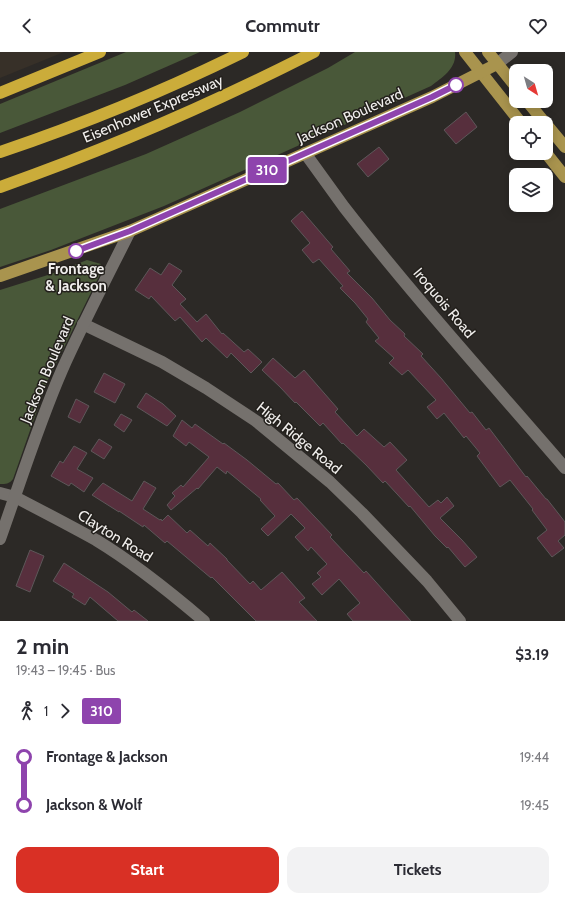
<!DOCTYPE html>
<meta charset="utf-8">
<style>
:root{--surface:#fff;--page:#f2f2f3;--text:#2b2b33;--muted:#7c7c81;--accent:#d93025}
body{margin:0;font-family:Cabin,sans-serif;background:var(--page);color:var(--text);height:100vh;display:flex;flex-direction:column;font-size:15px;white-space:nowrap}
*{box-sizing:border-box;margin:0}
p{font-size:13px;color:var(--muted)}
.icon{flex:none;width:22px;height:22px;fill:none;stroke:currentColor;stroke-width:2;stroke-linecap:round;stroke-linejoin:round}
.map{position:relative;height:569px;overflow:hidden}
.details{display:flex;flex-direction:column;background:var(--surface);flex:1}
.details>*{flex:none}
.badge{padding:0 8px;border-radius:3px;font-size:14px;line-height:26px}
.needle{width:26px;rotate:143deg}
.buttons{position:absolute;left:509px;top:12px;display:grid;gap:8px}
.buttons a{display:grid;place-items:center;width:44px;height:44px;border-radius:8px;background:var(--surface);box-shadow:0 2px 10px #0003;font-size:20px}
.map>.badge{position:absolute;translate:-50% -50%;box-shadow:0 0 0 2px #fff}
.legs{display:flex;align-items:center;gap:6px;height:44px;padding:0 16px;font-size:13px}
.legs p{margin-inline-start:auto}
.summary{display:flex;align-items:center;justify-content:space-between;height:68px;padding:0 16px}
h1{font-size:22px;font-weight:700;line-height:30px}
.action{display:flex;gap:8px;margin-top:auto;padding:8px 16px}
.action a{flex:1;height:46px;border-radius:12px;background:var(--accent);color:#fff;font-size:16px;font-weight:700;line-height:46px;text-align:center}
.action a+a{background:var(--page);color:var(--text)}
ul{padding:0 16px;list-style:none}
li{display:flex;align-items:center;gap:14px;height:48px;font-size:15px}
li i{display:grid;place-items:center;width:6px;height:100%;margin:0 5px;background:currentColor}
li i::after{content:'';width:10px;height:10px;margin:-5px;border:3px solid;border-radius:50%;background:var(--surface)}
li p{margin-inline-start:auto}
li:first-child i{background:linear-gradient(#0000 50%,currentColor 0)}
li:last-child i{background:linear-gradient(currentColor 50%,#0000 0)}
header{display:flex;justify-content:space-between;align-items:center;height:52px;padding:0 16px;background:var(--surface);font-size:18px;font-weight:700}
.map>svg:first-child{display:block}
.built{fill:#373028}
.green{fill:#495839}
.building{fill:#572f3d;stroke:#5d5759}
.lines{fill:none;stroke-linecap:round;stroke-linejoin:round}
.minor{stroke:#75716d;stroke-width:12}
.major{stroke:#a9944e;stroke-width:12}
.highway{stroke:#cbac3a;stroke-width:12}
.line-1-casing{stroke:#fff;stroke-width:9}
.line-1{stroke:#8e44ad;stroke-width:6}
.stop-1-dot{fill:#fff;stroke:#8e44ad;stroke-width:2}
.labels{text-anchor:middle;stroke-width:3;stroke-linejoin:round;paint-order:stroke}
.street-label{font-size:15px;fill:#f0eeec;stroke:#23201c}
.stop-label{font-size:15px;font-weight:bold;fill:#f0eeec;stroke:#23201c}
</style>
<header><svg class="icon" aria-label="back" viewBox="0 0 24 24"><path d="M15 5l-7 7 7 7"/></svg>Commutr<svg class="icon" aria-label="heart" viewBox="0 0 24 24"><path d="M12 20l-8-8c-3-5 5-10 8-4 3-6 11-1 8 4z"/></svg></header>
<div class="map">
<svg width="565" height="569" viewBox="0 0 565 569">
<rect width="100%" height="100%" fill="#2c2926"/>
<polygon class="built" points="0,0 64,0 0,26"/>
<g class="green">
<polygon points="126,0 200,0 125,33 0,81 0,52"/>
<path d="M 355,0 L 455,0 C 457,16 443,25 431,34 L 164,154 L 51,198 L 0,215 L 0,157 L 146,102 L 240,60 L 328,16 Z"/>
<path d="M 87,208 L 101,212 L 101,220 L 47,330 L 13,427 C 9,432 6,432 0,432 L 0,238 L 51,222 Z"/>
</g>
<g class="building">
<polygon points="466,60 477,75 456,92 444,78"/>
<polygon points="379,95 389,107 368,125 357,112"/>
<polygon points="302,159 333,195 331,197 350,219 347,221 372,246 390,268 405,282 404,284 423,302 421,304 441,326 470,361 472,360 486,378 489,376 526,425 527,424 546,447 547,447 565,470 565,483 558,489 564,496 552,505 537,486 547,478 532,458 533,457 510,428 500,435 477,404 480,401 466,384 464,386 444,361 437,367 427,355 436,348 408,318 402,323 389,311 394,306 375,289 379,286 366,270 368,267 355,251 340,236 343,234 319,207 313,211 302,198 310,191 291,169"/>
<polygon points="169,211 182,219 172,233 186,247 180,252 197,270 206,262 222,282 223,281 244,300 248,297 262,310 251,321 231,301 227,306 206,286 202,290 180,265 175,269 151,244 149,247 135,238 150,216 161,223"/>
<polygon points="273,306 295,326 304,318 338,357 335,360 357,384 364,377 384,395 390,390 407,408 396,418 429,455 438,448 441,451 447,445 454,454 440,466 462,488 477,505 465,515 448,495 447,496 435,484 410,454 409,455 385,429 383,431 366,413 343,391 342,392 323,371 320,374 296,350 295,351 280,335 262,318"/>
<polygon points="104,321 125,332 115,351 94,340"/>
<polygon points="146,341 163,352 176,364 167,374 137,355"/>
<polygon points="76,347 89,354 80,371 68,365"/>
<polygon points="121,362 132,368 124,380 114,373"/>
<polygon points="182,368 192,376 195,372 223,392 224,391 247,408 276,432 278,431 294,448 297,446 332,483 330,485 364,521 366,519 411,569 353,569 347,562 360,551 339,527 322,543 312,532 321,525 317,521 327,512 311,495 308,499 295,485 305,476 291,462 268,484 261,477 275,464 260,448 261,447 227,419 226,422 217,415 198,437 197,436 171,458 167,453 175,444 172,441 181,433 183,435 209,405 189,390 186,394 173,384"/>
<polygon points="99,387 112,395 104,407 91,399"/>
<polygon points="74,394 87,401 77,417 93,426 84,440 71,431 69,434 51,424 60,409 63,411"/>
<polygon points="144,429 156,436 143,457 160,468 161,467 162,469 168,463 187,481 190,478 208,494 210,491 227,507 227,508 250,532 253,529 261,538 282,520 305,546 299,550 317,569 256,569 212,525 211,526 167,489 165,491 144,473 143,475 119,459 119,460 92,443 103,431 132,449"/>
<polygon points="30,498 44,504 30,540 16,534"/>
<polygon points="64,511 108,540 132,560 134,558 148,569 118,569 90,545 85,553 72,545 74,542 53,529"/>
</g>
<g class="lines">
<g class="minor">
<polyline points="497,12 512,0"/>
<path d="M 305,101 C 318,119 331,137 344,155 C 414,245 491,330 565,416"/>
<polyline points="83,272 162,310 206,336 256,369 330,430 362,461 427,529 460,569"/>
<path d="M 0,441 L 15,445 C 42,459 69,473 96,488 C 134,511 170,540 204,569"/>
<path d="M 0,487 C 20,431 38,373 62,318 C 83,271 107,225 130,179"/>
</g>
<g class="major">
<polyline points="465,0 521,71"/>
<polyline points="488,0 516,35"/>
<polyline points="527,49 545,71"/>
<polyline points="546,72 565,95"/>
<polyline points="546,101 565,125"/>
<polyline points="0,224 130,179 432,45 497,12"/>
</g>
<g class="highway">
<polyline points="0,41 100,0"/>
<path d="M 0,100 C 83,72 164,39 243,0"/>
<path d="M 0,135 C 108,97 212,52 314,0"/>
</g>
</g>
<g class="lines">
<defs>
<polyline id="line-1" points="76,199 130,179 432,45 456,33"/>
</defs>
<use href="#line-1" class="line-1-casing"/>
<use href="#line-1" class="line-1"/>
</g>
<g class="stop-1-dot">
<circle cx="456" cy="33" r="7"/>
<circle cx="76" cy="199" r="7"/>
</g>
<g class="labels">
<g class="street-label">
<text transform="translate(153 57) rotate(-23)" y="5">Eisenhower Expressway</text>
<text transform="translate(350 64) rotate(-24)" y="5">Jackson Boulevard</text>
<text transform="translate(444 251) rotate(50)" y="5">Iroquois Road</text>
<text transform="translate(47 318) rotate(-67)" y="5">Jackson Boulevard</text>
<text transform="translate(299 386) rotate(39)" y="5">High Ridge Road</text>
<text transform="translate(115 484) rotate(32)" y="5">Clayton Road</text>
</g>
<g class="stop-label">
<text x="76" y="222">Frontage<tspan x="76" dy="17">&amp; Jackson</tspan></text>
</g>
</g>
</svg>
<div class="buttons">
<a><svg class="needle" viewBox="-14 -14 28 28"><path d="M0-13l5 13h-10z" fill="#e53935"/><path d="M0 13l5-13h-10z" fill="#7c7c81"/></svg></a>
<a><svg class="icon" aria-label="locate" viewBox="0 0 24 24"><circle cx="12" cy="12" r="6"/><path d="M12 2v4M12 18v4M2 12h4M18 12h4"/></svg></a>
<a><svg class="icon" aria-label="layers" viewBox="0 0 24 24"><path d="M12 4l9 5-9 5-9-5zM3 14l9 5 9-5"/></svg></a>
</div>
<b class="badge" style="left:267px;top:118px;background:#8e44ad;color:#fff">310</b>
</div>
<section class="details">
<div class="summary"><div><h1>2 min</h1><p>19:43 – 19:45 · Bus</p></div><b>$3.19</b></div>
<div class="legs"><svg class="icon" aria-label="walk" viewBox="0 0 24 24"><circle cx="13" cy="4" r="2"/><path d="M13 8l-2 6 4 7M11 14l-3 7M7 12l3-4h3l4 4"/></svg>1<svg class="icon" aria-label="forward" viewBox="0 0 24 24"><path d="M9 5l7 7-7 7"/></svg><b class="badge" style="background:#8e44ad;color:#fff">310</b></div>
<ul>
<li><i style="color:#8e44ad"></i><b>Frontage &amp; Jackson</b><p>19:44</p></li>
<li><i style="color:#8e44ad"></i><b>Jackson &amp; Wolf</b><p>19:45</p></li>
</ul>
<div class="action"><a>Start</a><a>Tickets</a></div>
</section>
